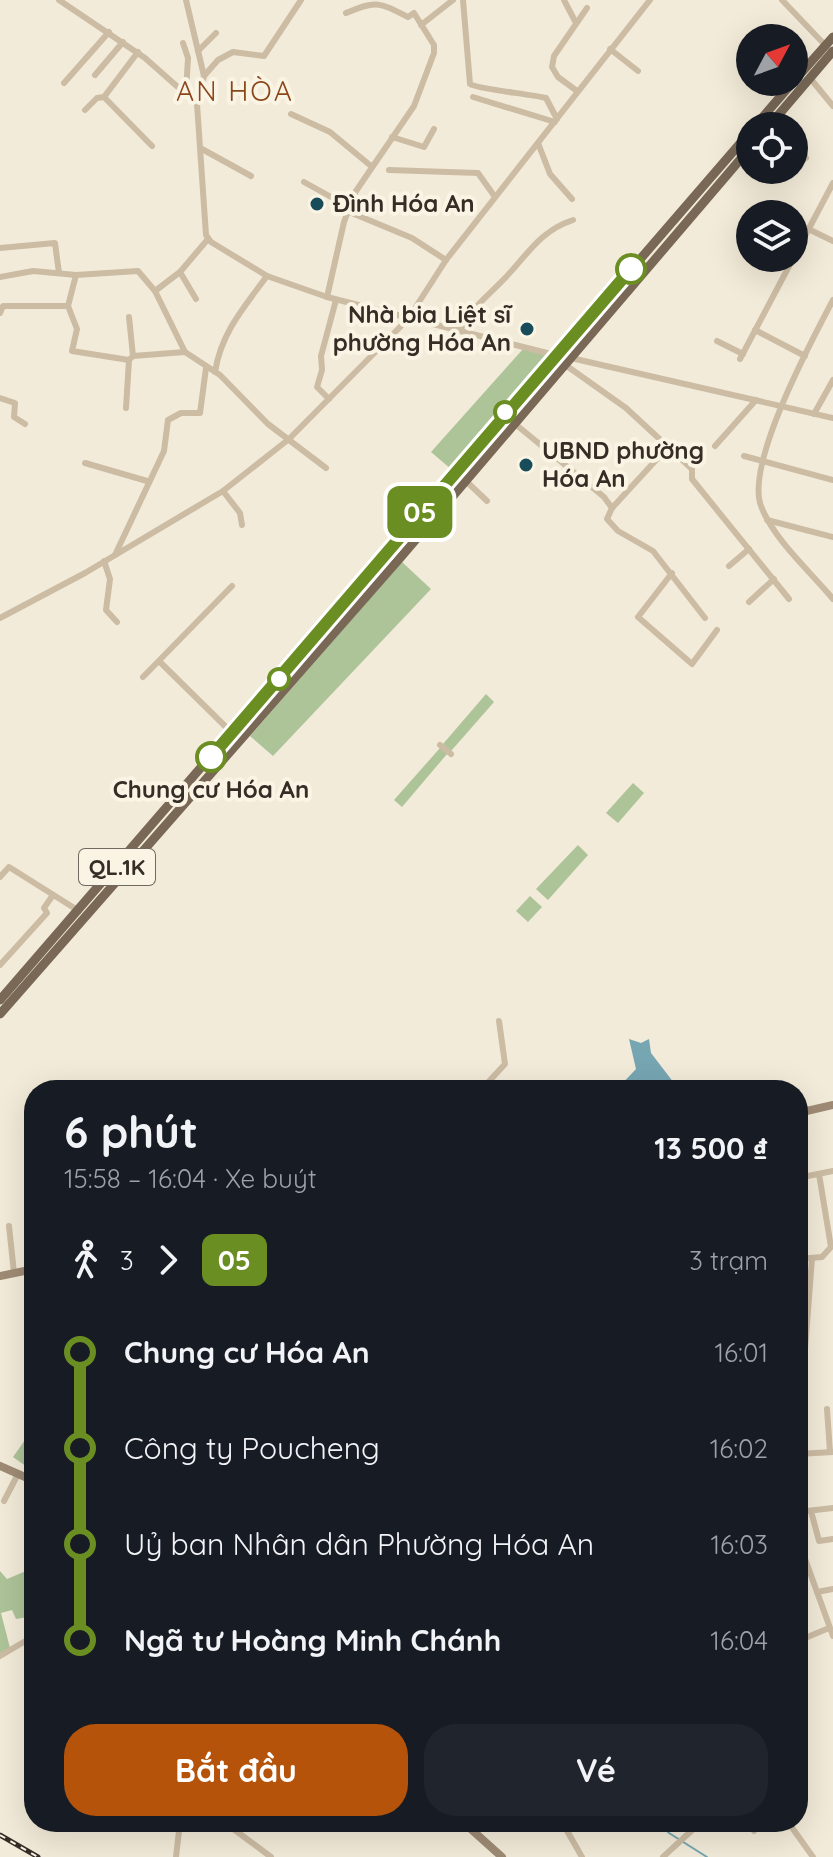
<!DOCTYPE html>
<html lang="vi">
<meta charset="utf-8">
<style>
:root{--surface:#171b24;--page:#20242c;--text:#f1f3f6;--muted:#9ea1a6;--accent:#b45309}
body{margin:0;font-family:Quicksand,sans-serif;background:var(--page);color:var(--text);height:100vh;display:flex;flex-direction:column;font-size:30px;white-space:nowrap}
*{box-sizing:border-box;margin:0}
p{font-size:26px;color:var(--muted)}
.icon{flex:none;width:44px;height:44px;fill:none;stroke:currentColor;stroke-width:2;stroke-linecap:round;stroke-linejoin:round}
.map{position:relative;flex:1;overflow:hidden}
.panel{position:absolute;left:24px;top:1080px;width:784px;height:752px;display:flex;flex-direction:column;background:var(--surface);border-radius:32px;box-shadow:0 8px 32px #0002}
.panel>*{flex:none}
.badge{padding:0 16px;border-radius:12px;font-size:28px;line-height:52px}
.needle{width:52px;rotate:49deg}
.tools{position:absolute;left:736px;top:24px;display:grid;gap:16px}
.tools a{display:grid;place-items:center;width:72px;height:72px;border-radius:50%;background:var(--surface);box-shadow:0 8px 32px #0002;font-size:40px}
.map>.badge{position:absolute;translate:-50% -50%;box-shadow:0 0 0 4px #fff}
.legs{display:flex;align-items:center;gap:12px;height:88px;padding:0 40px;font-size:26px}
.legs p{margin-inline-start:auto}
.head{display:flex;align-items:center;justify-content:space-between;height:136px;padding:0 40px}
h1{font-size:44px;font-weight:700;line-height:60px}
.action{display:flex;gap:16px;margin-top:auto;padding:16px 40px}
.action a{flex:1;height:92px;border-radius:32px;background:var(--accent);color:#fff;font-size:32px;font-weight:700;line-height:92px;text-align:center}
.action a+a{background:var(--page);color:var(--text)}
ul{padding:0 40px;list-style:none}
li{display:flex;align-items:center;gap:28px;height:96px;font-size:30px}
li i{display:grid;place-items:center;width:12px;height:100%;margin:0 10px;background:currentColor}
li i::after{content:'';width:20px;height:20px;margin:-10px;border:6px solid;border-radius:50%;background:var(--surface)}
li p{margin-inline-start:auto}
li:first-child i{background:linear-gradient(#0000 50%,currentColor 0)}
li:last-child i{background:linear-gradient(currentColor 50%,#0000 0)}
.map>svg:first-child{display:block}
.green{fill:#adc398}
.water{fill:#76a6b2}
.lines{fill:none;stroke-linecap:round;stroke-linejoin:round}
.stream{stroke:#76a6b2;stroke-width:2}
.street{stroke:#ccbca4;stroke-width:6}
.secondary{stroke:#9f8b75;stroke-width:8}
.primary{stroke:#796856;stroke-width:9}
.rail-casing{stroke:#362e26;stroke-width:5}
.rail{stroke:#faf4e5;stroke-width:2;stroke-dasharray:6;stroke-linecap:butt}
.line-1-casing{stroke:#fff;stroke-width:18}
.line-1{stroke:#6b8e23;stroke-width:12}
.poi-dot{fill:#194c5a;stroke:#faf4e5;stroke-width:3}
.stop-1-dot{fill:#fff;stroke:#6b8e23;stroke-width:4}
.labels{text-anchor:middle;stroke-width:8;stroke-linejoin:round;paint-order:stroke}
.shield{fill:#faf4e5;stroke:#71695f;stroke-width:2}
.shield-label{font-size:22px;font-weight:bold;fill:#362e26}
.poi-label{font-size:24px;font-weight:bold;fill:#362e26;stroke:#faf4e5;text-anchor:start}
.stop-label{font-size:24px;font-weight:bold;fill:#362e26;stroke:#faf4e5}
.quarter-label{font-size:28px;letter-spacing:2px;fill:#8b471a;stroke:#faf4e5}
</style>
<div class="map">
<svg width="833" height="1857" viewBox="0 0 833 1857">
<rect width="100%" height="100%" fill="#f3ebd9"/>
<g class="green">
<polygon points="523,349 549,356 451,469 431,452"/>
<polygon points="402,562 431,589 273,756 250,736"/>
<polygon points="486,694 494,702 451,751 443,744"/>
<polygon points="440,748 447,754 402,807 394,800"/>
<polygon points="633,783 644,793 618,823 606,813"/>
<polygon points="578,845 588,855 548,900 536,889"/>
<polygon points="530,896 542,907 528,922 516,911"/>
<polygon points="34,1427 34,1457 27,1467 13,1457"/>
<polygon points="0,1571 7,1579 26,1571 34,1577 34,1616 16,1619 12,1610 1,1613 10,1648 0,1653"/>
</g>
<polygon class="water" points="629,1039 641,1043 649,1039 651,1053 674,1083 672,1089 618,1088 636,1069"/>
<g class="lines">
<polyline class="stream" points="659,1822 669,1833 707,1857"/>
<g class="street">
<polyline points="59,0 145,58 197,104 206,235 211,242 267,276 327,297 555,355"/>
<polyline points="186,0 204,76 197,104"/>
<path d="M 463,0 L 470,84 C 476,89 530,94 546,98 L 557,119"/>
<polyline points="564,0 576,23"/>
<polyline points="782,0 825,45"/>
<polyline points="421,25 453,0"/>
<polyline points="183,43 188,58 186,92"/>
<polyline points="742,45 750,51"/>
<polyline points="610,49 638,71"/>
<polyline points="198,51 216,33"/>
<polyline points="138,52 104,97 152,146"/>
<polyline points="95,75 123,42"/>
<polyline points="204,76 218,60 233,52 264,56 301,0"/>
<polyline points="810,78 833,106"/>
<polyline points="64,83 109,32"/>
<polyline points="577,91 558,77 552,67 554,56 587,8"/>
<polyline points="473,97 555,122"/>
<polyline points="85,110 97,98 104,97"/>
<polyline points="291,114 330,132 371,166"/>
<polyline points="392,137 424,147 434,129"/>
<polyline points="538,143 550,174 572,199"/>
<polyline points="794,146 806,158"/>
<polyline points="202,149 251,176"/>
<polyline points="389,170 478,173 495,197"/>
<polyline points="304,182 349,207"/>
<polyline points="347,211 412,238 446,260"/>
<polyline points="771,211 777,214"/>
<polyline points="794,222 833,241"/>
<polyline points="0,248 55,243 59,273"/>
<polyline points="180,272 196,299"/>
<polyline points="0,277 33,271 76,275"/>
<polyline points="155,291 180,272 208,239"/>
<path d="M 327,297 L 344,222 L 356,191 L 414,106 L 434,53 L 434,45 L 414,13 L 408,17 C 379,2 376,0 346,13"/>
<path d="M 833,300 C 812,340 745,464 761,506 C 774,540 810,571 833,599"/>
<polyline points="68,306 77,329 72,351 129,360"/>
<polyline points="0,313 3,306 68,306 76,275 138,271 155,291 185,352 220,375 268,424 326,468"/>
<path d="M 460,330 C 474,305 487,297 506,277 C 528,254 540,231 573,220"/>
<polyline points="755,330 805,356"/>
<polyline points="717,341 743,354"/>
<polyline points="133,356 185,352"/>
<polyline points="571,358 833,418"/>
<polyline points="740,359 833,183"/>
<polyline points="564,364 626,408 692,469 692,479 789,599"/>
<path d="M 215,372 C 221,333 244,307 267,276"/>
<polyline points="0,398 15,403 14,417 25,424"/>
<polyline points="329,399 317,387 322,370 321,356 336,300"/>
<polyline points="126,408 129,360 133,356 129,317"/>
<polyline points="814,414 833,380"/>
<polyline points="514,423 604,497 612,508"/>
<polyline points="715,446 756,400"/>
<polyline points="668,447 612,508 607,519 618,531 653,551 705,618"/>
<polyline points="744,456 833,480"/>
<polyline points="85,463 147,481"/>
<polyline points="466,481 487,501"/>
<polyline points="223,491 240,513 242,525"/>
<polyline points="767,520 833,537"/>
<polyline points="115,555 164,451 168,420 181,413 200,413 206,368"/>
<polyline points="104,561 110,579 106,610 117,622"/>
<polyline points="729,566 749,549"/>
<polyline points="672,573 638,617 692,664 717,630"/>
<polyline points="749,602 774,579"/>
<polyline points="0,618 85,573 223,491 289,439 408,319 446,260 650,0"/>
<polyline points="159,661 232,733"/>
<polyline points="143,677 232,586"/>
<polyline points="440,745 451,754"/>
<polyline points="0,877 9,867 79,911"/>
<polyline points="0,965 47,913 44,908 53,895"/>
<polyline points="481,1090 505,1064 499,1021"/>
<polyline points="798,1178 833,1171"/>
<polyline points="9,1226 14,1273"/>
<polyline points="798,1259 822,1257 831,1247 819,1174"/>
<polyline points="798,1392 802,1388 812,1258"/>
<polyline points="827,1409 830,1452"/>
<polyline points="798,1454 833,1452"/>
<polyline points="4,1501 18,1474"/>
<polyline points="811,1511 819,1541 833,1539"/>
<polyline points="798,1512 833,1508"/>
<polyline points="798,1554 804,1556 833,1636"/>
<polyline points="817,1592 833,1589"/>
<polyline points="798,1641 829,1628"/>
<polyline points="0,1656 34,1636"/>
<polyline points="798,1656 800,1661"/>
<polyline points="224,1822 271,1857"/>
<polyline points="562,1822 582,1857"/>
<polyline points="747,1822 754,1831"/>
<polyline points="788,1822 813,1857"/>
<polyline points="176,1857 180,1822"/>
<polyline points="663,1857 701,1822"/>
</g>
<g class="secondary">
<polyline points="798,1113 833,1105"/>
<polyline points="0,1276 34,1269"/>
<polyline points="0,1466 34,1481"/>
<polyline points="463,1822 502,1857"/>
</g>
<g class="primary">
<polyline points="794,81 833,37"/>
<polyline points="755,126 793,82"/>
<polyline points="769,126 833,51"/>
<polyline points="0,1000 750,132"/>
<polyline points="0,1014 400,558 750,148"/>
</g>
<defs>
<polyline id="rail" points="0,1835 38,1857"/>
</defs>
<use href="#rail" class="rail-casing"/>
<use href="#rail" class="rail"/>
</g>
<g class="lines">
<defs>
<polyline id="line-1" points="211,757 631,269"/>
</defs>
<use href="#line-1" class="line-1-casing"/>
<use href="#line-1" class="line-1"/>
</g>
<g class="poi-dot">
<circle cx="317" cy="204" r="8"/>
<circle cx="527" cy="329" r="8"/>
<circle cx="526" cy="465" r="8"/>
</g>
<g class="stop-1-dot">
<circle cx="631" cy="269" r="14"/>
<circle cx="505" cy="412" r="10"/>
<circle cx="279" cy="679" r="10"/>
<circle cx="211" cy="757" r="14"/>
</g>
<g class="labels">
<rect class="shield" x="79" y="849" width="76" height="36" rx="6"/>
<g class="shield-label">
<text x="117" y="875">QL.1K</text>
</g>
<g class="poi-label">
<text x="333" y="212">Đình Hóa An</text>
<text x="511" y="323" text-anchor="end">Nhà bia Liệt sĩ<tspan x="511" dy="28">phường Hóa An</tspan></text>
<text x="542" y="459">UBND phường<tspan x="542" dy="28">Hóa An</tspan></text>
</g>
<g class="stop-label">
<text x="211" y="798">Chung cư Hóa An</text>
</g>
<g class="quarter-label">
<text x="235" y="101">AN HÒA</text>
</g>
</g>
</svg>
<div class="tools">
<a><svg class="needle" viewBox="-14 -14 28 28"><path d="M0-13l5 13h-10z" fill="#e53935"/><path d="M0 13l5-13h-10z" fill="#9ea1a6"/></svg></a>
<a><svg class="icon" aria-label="locate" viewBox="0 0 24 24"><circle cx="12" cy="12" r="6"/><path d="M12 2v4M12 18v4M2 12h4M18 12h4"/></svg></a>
<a><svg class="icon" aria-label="layers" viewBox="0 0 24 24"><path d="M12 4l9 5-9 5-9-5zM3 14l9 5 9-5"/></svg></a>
</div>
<b class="badge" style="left:420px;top:512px;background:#6b8e23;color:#fff">05</b>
<section class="panel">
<div class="head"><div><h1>6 phút</h1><p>15:58 – 16:04 · Xe buýt</p></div><b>13 500 ₫</b></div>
<div class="legs"><svg class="icon" aria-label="walk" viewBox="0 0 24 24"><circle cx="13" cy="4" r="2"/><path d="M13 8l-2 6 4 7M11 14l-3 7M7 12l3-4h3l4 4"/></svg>3<svg class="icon" aria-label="forward" viewBox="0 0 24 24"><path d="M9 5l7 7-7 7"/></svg><b class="badge" style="background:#6b8e23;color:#fff">05</b><p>3 trạm</p></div>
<ul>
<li><i style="color:#6b8e23"></i><b>Chung cư Hóa An</b><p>16:01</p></li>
<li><i style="color:#6b8e23"></i><span>Công ty Poucheng</span><p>16:02</p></li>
<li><i style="color:#6b8e23"></i><span>Uỷ ban Nhân dân Phường Hóa An</span><p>16:03</p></li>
<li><i style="color:#6b8e23"></i><b>Ngã tư Hoàng Minh Chánh</b><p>16:04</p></li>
</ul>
<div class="action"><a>Bắt đầu</a><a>Vé</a></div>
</section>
</div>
